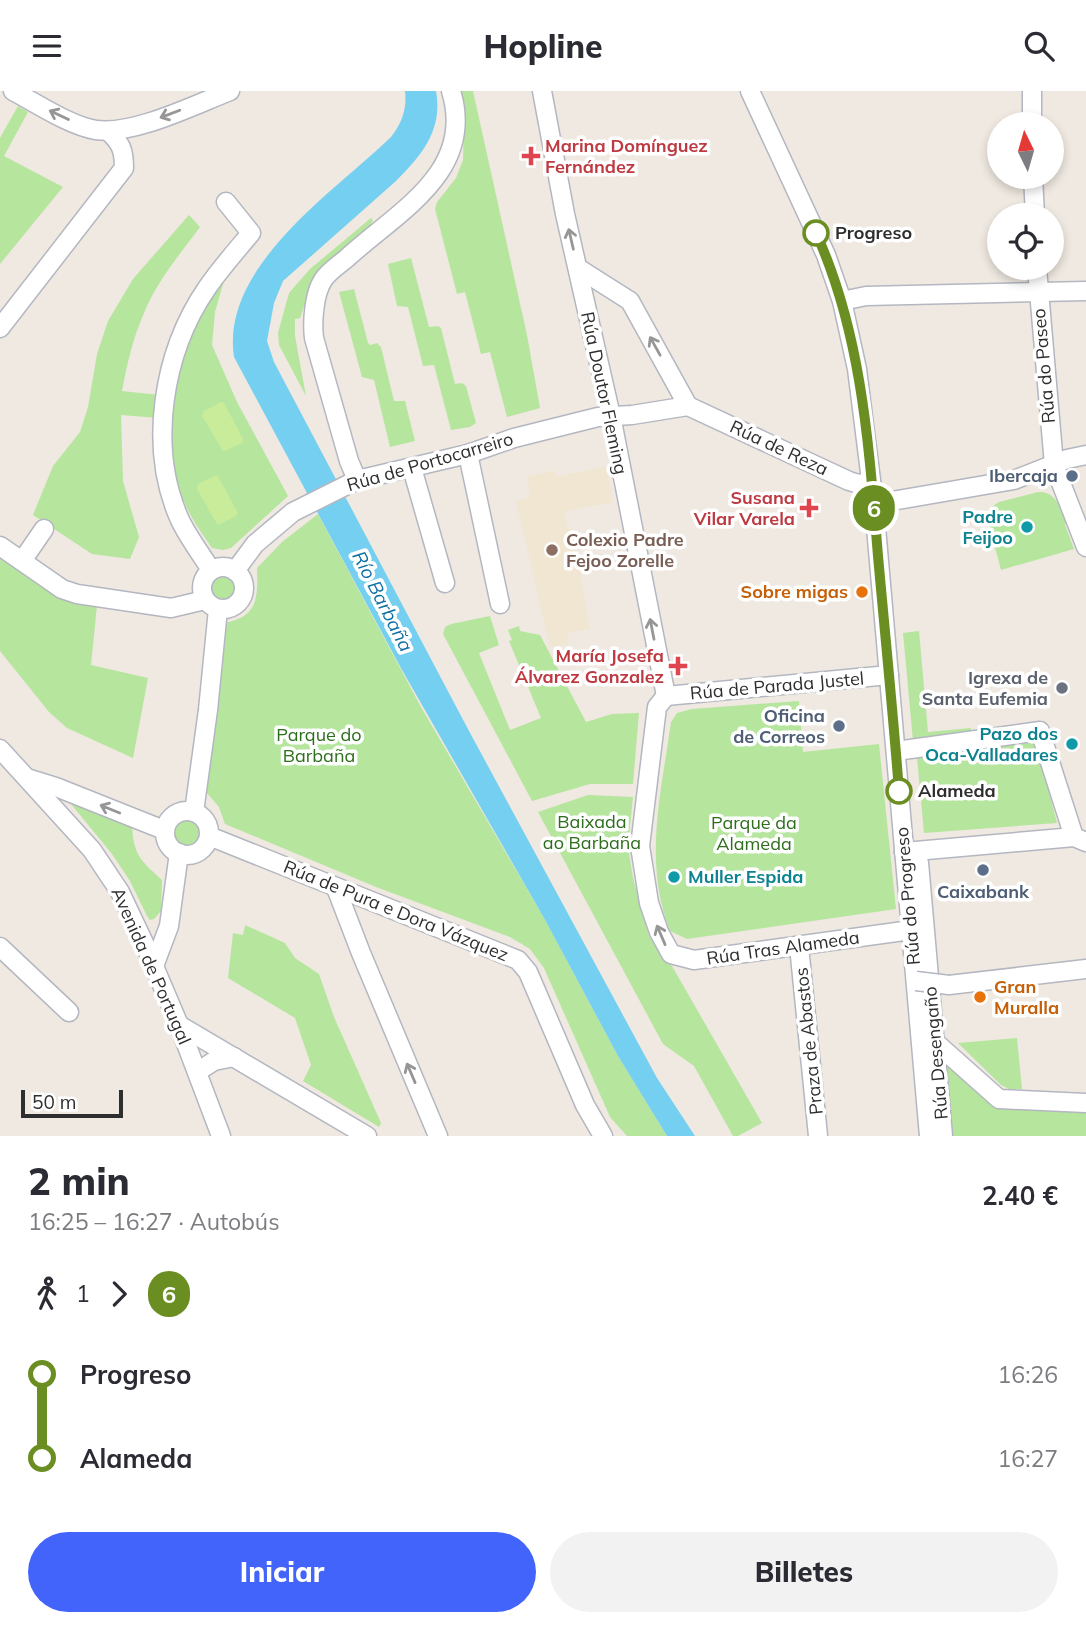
<!DOCTYPE html>
<html lang="es">
<meta charset="utf-8">
<style>
:root{--surface:#fff;--page:#f2f2f3;--text:#2b2b33;--muted:#7c7c81;--accent:#4264fb}
body{margin:0;font-family:Mulish,sans-serif;background:var(--page);color:var(--text);height:100vh;display:flex;flex-direction:column;font-size:26px;white-space:nowrap}
*{box-sizing:border-box;margin:0}
p{font-size:23px;color:var(--muted)}
.icon{flex:none;width:38px;height:38px;fill:none;stroke:currentColor;stroke-width:2;stroke-linecap:round;stroke-linejoin:round}
.map{position:relative;height:1045px;overflow:hidden}
.drawer{display:flex;flex-direction:column;background:var(--surface);flex:1}
.drawer>*{flex:none}
.badge{padding:0 14px;border-radius:23px;font-size:24px;line-height:46px}
.needle{width:46px;rotate:355deg}
.tools{position:absolute;left:987px;top:21px;display:grid;gap:14px}
.tools a{display:grid;place-items:center;width:77px;height:77px;border-radius:50%;background:var(--surface);box-shadow:0 4px 10px #0003;font-size:35px}
.scale{position:absolute;left:21px;bottom:18px;width:102px;box-sizing:border-box;padding-left:7px;border:4px solid #2e2e2e;border-top:0;font-size:19px;line-height:24px;white-space:nowrap;color:#2e2e2e;-webkit-text-stroke:5px #fff;paint-order:stroke}
.map>.badge{position:absolute;translate:-50% -50%;box-shadow:0 0 0 4px #fff}
.legs{display:flex;align-items:center;gap:10px;height:77px;padding:0 28px;font-size:23px}
.legs p{margin-inline-start:auto}
.headline{display:flex;align-items:center;justify-content:space-between;height:119px;padding:0 28px}
h1{font-size:38px;font-weight:800;line-height:52px}
.primary-button{display:flex;gap:14px;margin-top:auto;padding:14px 28px}
.primary-button a{flex:1;height:80px;border-radius:42px;background:var(--accent);color:#fff;font-size:28px;font-weight:800;line-height:80px;text-align:center}
.primary-button a+a{background:var(--page);color:var(--text)}
ul{padding:0 28px;list-style:none}
li{display:flex;align-items:center;gap:24px;height:84px;font-size:26px}
li i{display:grid;place-items:center;width:10px;height:100%;margin:0 9px;background:currentColor}
li i::after{content:'';width:18px;height:18px;margin:-9px;border:5px solid;border-radius:50%;background:var(--surface)}
li p{margin-inline-start:auto}
li:first-child i{background:linear-gradient(#0000 50%,currentColor 0)}
li:last-child i{background:linear-gradient(currentColor 50%,#0000 0)}
header{display:flex;justify-content:space-between;align-items:center;height:91px;padding:0 28px;background:var(--surface);font-size:32px;font-weight:800}
.map>svg:first-child{display:block}
.education{fill:#f0e6d1}
.green{fill:#b6e59e}
.pitch{fill:#c9ec9a}
.water{fill:#75cff0}
.lines{fill:none;stroke-linecap:round;stroke-linejoin:round}
.minor-casing{stroke:#b4b7c1;stroke-width:21}
.minor{stroke:#fff;stroke-width:18}
.minor-bridge-casing{stroke:#b4b7c1;stroke-width:21;stroke-linecap:butt}
.minor-bridge{stroke:#fff;stroke-width:18}
.oneway{stroke:#969696}
.line-1-casing{stroke:#fff;stroke-width:16}
.line-1{stroke:#6b8e23;stroke-width:10}
.health-dot{fill:#e0444e;stroke:#fff;stroke-width:2.5}
.stop-1-dot{fill:#fff;stroke:#6b8e23;stroke-width:3.5}
.service-dot{fill:#5c6f8a;stroke:#fff;stroke-width:2.5}
.culture-dot{fill:#0f9aa8;stroke:#fff;stroke-width:2.5}
.education-dot{fill:#8d6e63;stroke:#fff;stroke-width:2.5}
.food-dot{fill:#e8710a;stroke:#fff;stroke-width:2.5}
.worship-dot{fill:#6b7280;stroke:#fff;stroke-width:2.5}
.labels{text-anchor:middle;stroke-width:7;stroke-linejoin:round;paint-order:stroke}
.health-label{font-size:18px;font-weight:bold;fill:#be3a42;stroke:#fff;text-anchor:end}
.stop-label{font-size:18px;font-weight:bold;fill:#2e2e2e;stroke:#fff;text-anchor:start}
.street-label{font-size:18px;fill:#2e2e2e;stroke:#fff}
.service-label{font-size:18px;font-weight:bold;fill:#4e5e75;stroke:#fff;text-anchor:end}
.culture-label{font-size:18px;font-weight:bold;fill:#0d838f;stroke:#fff;text-anchor:end}
.education-label{font-size:18px;font-weight:bold;fill:#785e54;stroke:#fff;text-anchor:start}
.food-label{font-size:18px;font-weight:bold;fill:#c56008;stroke:#fff;text-anchor:end}
.worship-label{font-size:18px;font-weight:bold;fill:#5b616d;stroke:#fff;text-anchor:end}
.park-label{font-size:18px;fill:#2c6e1b;stroke:#fff}
.water-label{font-size:19px;font-style:italic;fill:#0d6fa3;stroke:#fff}
</style>
<header><svg class="icon" aria-label="menu" viewBox="0 0 24 24"><path d="M4 6h16M4 12h16M4 18h16"/></svg>Hopline<svg class="icon" aria-label="search" viewBox="0 0 24 24"><circle cx="10" cy="10" r="6"/><path d="M15 15l6 6"/></svg></header>
<div class="map">
<svg width="1086" height="1045" viewBox="0 0 1086 1045">
<rect width="100%" height="100%" fill="#efe9e1"/>
<polygon class="education" points="606,375 613,411 565,420 568,438 572,438 590,538 567,541 568,553 550,556 516,410 531,406 527,386 555,379 557,386"/>
<g class="green">
<polygon points="459,0 473,0 527,244 540,317 507,326 490,261 481,263 465,201 457,203 435,118 437,111 456,87 463,69 464,31"/>
<polygon points="18,15 28,21 4,65 63,96 0,173 0,47"/>
<path d="M 189,124 L 200,136 C 180,163 157,190 144,222 C 133,247 127,273 122,300 L 159,304 L 158,327 L 121,324 L 123,390 L 139,446 L 130,468 L 92,463 L 33,424 L 53,375 L 80,341 L 88,316 L 97,263 L 108,230 L 133,188 Z"/>
<polygon points="371,127 373,129 370,135 320,182 311,195 300,227 295,228 295,245 306,305 279,254 278,242 289,202 310,178"/>
<polygon points="411,167 429,236 438,235 441,237 455,293 462,292 466,295 476,332 470,336 451,339 434,274 423,275 408,216 397,215 388,173"/>
<path d="M 225,186 L 215,221 L 212,254 L 237,311 L 288,405 L 231,457 L 223,459 L 212,457 C 200,440 186,420 180,400 C 164,352 172,263 199,220 C 206,208 216,197 225,186 Z"/>
<polygon points="354,198 368,252 370,254 377,252 381,256 394,310 405,310 415,350 390,356 374,289 362,286 339,201"/>
<path d="M 1038,401 C 1056,400 1060,416 1066,431 L 1065,434 L 1074,458 L 1001,479 L 988,430 L 990,417 L 999,411 Z"/>
<path d="M 318,423 L 421,616 L 544,827 L 618,965 L 667,1045 L 627,1045 L 610,1026 L 544,877 L 530,858 L 510,846 L 376,796 L 225,733 L 219,716 L 207,702 L 223,532 C 258,527 258,507 257,477 L 282,451 Z"/>
<polygon points="0,464 49,500 97,514 91,574 148,587 133,667 67,637 49,621 0,560"/>
<circle cx="222" cy="498" r="14"/>
<polygon points="490,525 499,554 479,562 510,639 541,627 509,550 512,549 508,539 519,535 520,540 540,544 586,631 612,623 639,622 633,693 590,693 532,710 443,543 445,536 451,533"/>
<polygon points="919,540 928,641 971,637 971,646 913,650 903,542"/>
<path d="M 799,610 L 803,661 L 879,653 L 896,818 L 687,848 L 670,840 C 643,771 661,703 671,631 L 677,622 L 692,618 Z"/>
<polygon points="1035,647 1057,732 924,742 917,667"/>
<polygon points="588,704 633,706 628,756 633,787 649,845 663,867 672,875 762,1032 738,1045 733,1045 694,975 663,953 538,721"/>
<path d="M 66,707 L 132,732 C 133,764 140,769 162,789 L 161,820 L 154,828 L 150,829 L 147,825 L 130,790 L 112,763 Z"/>
<circle cx="186" cy="740" r="14"/>
<polygon points="245,834 285,852 295,867 319,883 334,926 381,1032 379,1036 303,990 311,974 295,927 228,887 233,842 243,844"/>
<polygon points="1017,947 1022,998 1009,998 1001,994 958,952"/>
<polygon points="941,958 994,1013 1086,1019 1086,1045 948,1045"/>
</g>
<g class="pitch">
<polygon points="221,311 224,312 243,348 242,352 225,360 223,360 202,325 204,320"/>
<polygon points="215,385 218,385 238,422 236,425 220,433 217,433 197,398 198,393"/>
</g>
<path class="water" d="M 405,0 L 436,0 C 443,39 422,64 396,90 L 283,190 L 274,212 L 267,250 L 274,271 L 469,640 L 657,987 L 695,1045 L 667,1045 L 618,965 L 544,827 L 402,579 L 234,266 C 220,176 334,101 391,46 C 402,32 407,18 405,0 Z"/>
<g class="lines">
<defs>
<g id="minor">
<path d="M 13,0 C 36,12 70,35 96,39 C 134,44 194,14 230,0"/>
<polyline points="542,0 565,123 611,325 666,605"/>
<polyline points="750,0 826,164 842,210 857,278 874,413 929,1045"/>
<polyline points="1032,0 1032,33"/>
<polyline points="1033,86 1035,124"/>
<polyline points="578,177 630,210 688,315"/>
<polyline points="1037,177 1054,374 1086,456"/>
<polyline points="842,210 866,205 1086,200"/>
<path d="M 0,237 L 124,77 C 124,59 121,52 108,40"/>
<polyline points="468,363 500,513"/>
<polyline points="412,377 445,492"/>
<path d="M 357,389 L 349,370 L 314,247 C 312,231 314,203 323,189 C 328,181 340,173 347,167 C 397,121 476,81 451,0"/>
<polyline points="874,413 1014,389 1067,368 1086,364"/>
<polyline points="0,455 62,498 77,503 171,517 205,509"/>
<polyline points="22,470 44,438"/>
<circle cx="223" cy="497" r="21"/>
<path d="M 211,479 C 201,463 188,446 180,429 C 147,356 163,261 207,197 C 220,178 236,160 251,142 L 226,111"/>
<polyline points="235,480 255,453 293,421 357,389 468,363 514,347 598,326 632,324 688,315 849,390 859,393 871,391"/>
<polyline points="666,605 657,616 640,755 649,812 659,841 671,863 694,869 911,839"/>
<polyline points="666,605 889,584"/>
<polyline points="0,658 92,759 120,801 145,854 179,934 221,1045"/>
<polyline points="896,660 1040,640 1074,746"/>
<polyline points="27,687 56,696 164,739"/>
<circle cx="187" cy="742" r="22"/>
<polyline points="194,721 208,619 218,518"/>
<polyline points="209,745 518,869 528,881 585,1014 603,1045"/>
<polyline points="904,761 919,772 943,1045"/>
<polyline points="904,761 1074,746 1086,751"/>
<polyline points="336,797 361,862 438,1045"/>
<polyline points="799,855 818,1045"/>
<polyline points="0,856 69,921"/>
<polyline points="154,875 169,835 179,762"/>
<polyline points="949,894 1086,878"/>
<polyline points="179,934 367,1045"/>
<polyline points="935,951 999,1008 1086,1012"/>
<polyline points="197,981 214,970 234,966"/>
</g>
</defs>
<use href="#minor" class="minor-casing"/>
<use href="#minor" class="minor"/>
<defs>
<polyline id="minor-bridge" points="916,890 949,894"/>
</defs>
<use href="#minor-bridge" class="minor-bridge-casing"/>
<use href="#minor-bridge" class="minor-bridge"/>
</g>
<defs><path id="oneway-shaft" d="M-6 0H5M1.5-3L5.5 0L1.5 3" fill="none" stroke-width="1.6" stroke-linecap="round" stroke-linejoin="round" transform="scale(1.75)"/></defs>
<g class="oneway">
<use href="#oneway-shaft" transform="translate(170 23) rotate(159)"/>
<use href="#oneway-shaft" transform="translate(59 24) rotate(-155)"/>
<use href="#oneway-shaft" transform="translate(571 148) rotate(-103)"/>
<use href="#oneway-shaft" transform="translate(655 255) rotate(-119)"/>
<use href="#oneway-shaft" transform="translate(652 538) rotate(-101)"/>
<use href="#oneway-shaft" transform="translate(110 718) rotate(-158)"/>
<use href="#oneway-shaft" transform="translate(661 844) rotate(-113)"/>
<use href="#oneway-shaft" transform="translate(411 982) rotate(-113)"/>
</g>
<g class="lines">
<defs>
<path id="line-1" d="M 816,142 C 862,243 869,356 878,465 C 885,543 893,621 899,700"/>
</defs>
<use href="#line-1" class="line-1-casing"/>
<use href="#line-1" class="line-1"/>
</g>
<g class="health-dot">
<path d="M527.5 54.5h7v7h7v7h-7v7h-7v-7h-7v-7h7z"/>
<path d="M805.5 406.5h7v7h7v7h-7v7h-7v-7h-7v-7h7z"/>
<path d="M674.5 564.5h7v7h7v7h-7v7h-7v-7h-7v-7h7z"/>
</g>
<g class="stop-1-dot">
<circle cx="816" cy="142" r="12"/>
<circle cx="899" cy="700" r="12"/>
</g>
<g class="service-dot">
<circle cx="1072" cy="385" r="7"/>
<circle cx="839" cy="635" r="7"/>
<circle cx="983" cy="779" r="7"/>
</g>
<g class="culture-dot">
<circle cx="1027" cy="436" r="7"/>
<circle cx="1072" cy="653" r="7"/>
<circle cx="674" cy="786" r="7"/>
</g>
<circle class="education-dot" cx="552" cy="459" r="7"/>
<g class="food-dot">
<circle cx="862" cy="501" r="7"/>
<circle cx="980" cy="906" r="7"/>
</g>
<circle class="worship-dot" cx="1062" cy="597" r="7"/>
<g class="labels">
<g class="health-label">
<text x="545" y="61" text-anchor="start">Marina Domínguez<tspan x="545" dy="21">Fernández</tspan></text>
<text x="795" y="413">Susana<tspan x="795" dy="21">Vilar Varela</tspan></text>
<text x="664" y="571">María Josefa<tspan x="664" dy="21">Álvarez Gonzalez</tspan></text>
</g>
<g class="stop-label">
<text x="835" y="148">Progreso</text>
<text x="918" y="706">Alameda</text>
</g>
<g class="street-label">
<text transform="translate(1044 275) rotate(-95)" y="6">Rúa do Paseo</text>
<text transform="translate(604 302) rotate(78)" y="6">Rúa Doutor Fleming</text>
<text transform="translate(779 357) rotate(25)" y="6">Rúa de Reza</text>
<text transform="translate(430 371) rotate(-16)" y="6">Rúa de Portocarreiro</text>
<text transform="translate(777 595) rotate(-5)" y="6">Rúa de Parada Justel</text>
<text transform="translate(908 805) rotate(-95)" y="6">Rúa do Progreso</text>
<text transform="translate(396 820) rotate(22)" y="6">Rúa de Pura e Dora Vázquez</text>
<text transform="translate(783 857) rotate(-8)" y="6">Rúa Tras Alameda</text>
<text transform="translate(151 875) rotate(66)" y="6">Avenida de Portugal</text>
<text transform="translate(809 950) rotate(-96)" y="6">Praza de Abastos</text>
<text transform="translate(936 962) rotate(-95)" y="6">Rúa Desengaño</text>
</g>
<g class="service-label">
<text x="1058" y="391">Ibercaja</text>
<text x="825" y="631">Oficina<tspan x="825" dy="21">de Correos</tspan></text>
<text x="983" y="807" text-anchor="middle">Caixabank</text>
</g>
<g class="culture-label">
<text x="1013" y="432">Padre<tspan x="1013" dy="21">Feijoo</tspan></text>
<text x="1058" y="649">Pazo dos<tspan x="1058" dy="21">Oca-Valladares</tspan></text>
<text x="688" y="792" text-anchor="start">Muller Espida</text>
</g>
<g class="education-label">
<text x="566" y="455">Colexio Padre<tspan x="566" dy="21">Fejoo Zorelle</tspan></text>
</g>
<g class="food-label">
<text x="848" y="507">Sobre migas</text>
<text x="994" y="902" text-anchor="start">Gran<tspan x="994" dy="21">Muralla</tspan></text>
</g>
<g class="worship-label">
<text x="1048" y="593">Igrexa de<tspan x="1048" dy="21">Santa Eufemia</tspan></text>
</g>
<g class="park-label">
<text x="319" y="650">Parque do<tspan x="319" dy="21">Barbaña</tspan></text>
<text x="592" y="737">Baixada<tspan x="592" dy="21">ao Barbaña</tspan></text>
<text x="754" y="738">Parque da<tspan x="754" dy="21">Alameda</tspan></text>
</g>
<g class="water-label">
<text transform="translate(383 510) rotate(63)" y="7">Río Barbaña</text>
</g>
</g>
</svg>
<div class="tools">
<a><svg class="needle" viewBox="-14 -14 28 28"><path d="M0-13l5 13h-10z" fill="#e53935"/><path d="M0 13l5-13h-10z" fill="#7c7c81"/></svg></a>
<a><svg class="icon" aria-label="locate" viewBox="0 0 24 24"><circle cx="12" cy="12" r="6"/><path d="M12 2v4M12 18v4M2 12h4M18 12h4"/></svg></a>
</div>
<div class="scale">50 m</div>
<b class="badge" style="left:874px;top:417px;background:#6b8e23;color:#fff">6</b>
</div>
<section class="drawer">
<div class="headline"><div><h1>2 min</h1><p>16:25 – 16:27 · Autobús</p></div><b>2.40 €</b></div>
<div class="legs"><svg class="icon" aria-label="walk" viewBox="0 0 24 24"><circle cx="13" cy="4" r="2"/><path d="M13 8l-2 6 4 7M11 14l-3 7M7 12l3-4h3l4 4"/></svg>1<svg class="icon" aria-label="forward" viewBox="0 0 24 24"><path d="M9 5l7 7-7 7"/></svg><b class="badge" style="background:#6b8e23;color:#fff">6</b></div>
<ul>
<li><i style="color:#6b8e23"></i><b>Progreso</b><p>16:26</p></li>
<li><i style="color:#6b8e23"></i><b>Alameda</b><p>16:27</p></li>
</ul>
<div class="primary-button"><a>Iniciar</a><a>Billetes</a></div>
</section>
